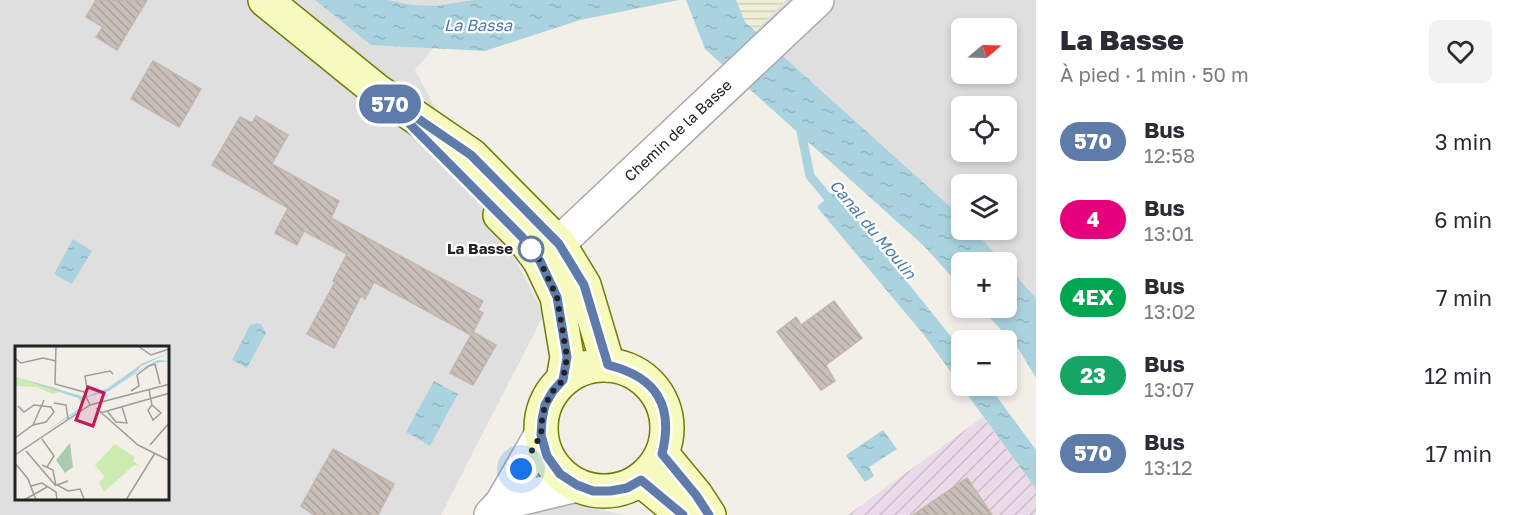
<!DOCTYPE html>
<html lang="fr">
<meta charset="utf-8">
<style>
:root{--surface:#fff;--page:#f2f2f3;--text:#2b2b33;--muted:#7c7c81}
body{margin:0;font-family:"Golos Text",sans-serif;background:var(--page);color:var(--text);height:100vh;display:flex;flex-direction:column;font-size:22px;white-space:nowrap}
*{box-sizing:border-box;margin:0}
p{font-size:20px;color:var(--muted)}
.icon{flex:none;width:33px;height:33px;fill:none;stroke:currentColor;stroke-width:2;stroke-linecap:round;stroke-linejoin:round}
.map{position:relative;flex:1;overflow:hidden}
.drawer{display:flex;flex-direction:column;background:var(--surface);width:480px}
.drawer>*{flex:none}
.badge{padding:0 12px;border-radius:20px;font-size:21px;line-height:39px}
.needle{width:39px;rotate:71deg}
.buttons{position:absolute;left:951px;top:18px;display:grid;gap:12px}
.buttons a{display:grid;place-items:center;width:66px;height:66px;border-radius:9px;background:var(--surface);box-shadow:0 3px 9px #0003;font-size:30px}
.you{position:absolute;width:30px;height:30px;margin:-15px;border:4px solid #fff;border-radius:50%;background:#1a73e8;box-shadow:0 0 0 9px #1a73e833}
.map>.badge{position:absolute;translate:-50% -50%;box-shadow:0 0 0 3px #fff}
.round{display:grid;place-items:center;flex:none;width:63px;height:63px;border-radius:9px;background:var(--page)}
.summary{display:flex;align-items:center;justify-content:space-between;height:102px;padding:0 24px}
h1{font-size:28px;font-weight:800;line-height:45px}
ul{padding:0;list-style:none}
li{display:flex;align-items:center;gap:18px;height:78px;padding:0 24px}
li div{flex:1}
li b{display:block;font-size:22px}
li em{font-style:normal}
li .badge{min-width:66px;font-weight:700;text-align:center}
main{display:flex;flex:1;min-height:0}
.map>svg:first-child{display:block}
.residential{fill:#e0dfdf;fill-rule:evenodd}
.industrial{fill:url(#industrial-furrows)}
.farmland{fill:url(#farmland-rules)}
.water{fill:url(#water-ripples)}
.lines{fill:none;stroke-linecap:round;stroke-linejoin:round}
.stream{stroke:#aad3df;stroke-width:9}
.building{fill:url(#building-back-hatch);stroke:#c4b6ab;stroke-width:1.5}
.minor-casing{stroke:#a9a9a9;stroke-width:36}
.secondary-casing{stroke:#707d05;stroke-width:36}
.minor{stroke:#fff;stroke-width:33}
.secondary{stroke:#f7fabf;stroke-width:33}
.line-casing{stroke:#fff;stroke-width:14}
.line{stroke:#5f7baa;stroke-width:9}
.walk{stroke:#222;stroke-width:6;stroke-dasharray:0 10.8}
.stop-dot{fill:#fff;stroke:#5f7baa;stroke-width:3}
.labels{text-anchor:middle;stroke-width:4.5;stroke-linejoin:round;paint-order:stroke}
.street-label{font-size:15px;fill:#222;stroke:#fff}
.stop-label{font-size:15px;font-weight:bold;fill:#222;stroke:#fff;text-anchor:end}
.water-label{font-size:16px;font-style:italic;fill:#4a7aab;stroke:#fff}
.inset-road{fill:none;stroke:#9f9d99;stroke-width:1.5}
.view{fill:#c2185b;fill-opacity:0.15;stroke:#c2185b;stroke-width:3}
.inset-edge{fill:none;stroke:#222;stroke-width:3}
</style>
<main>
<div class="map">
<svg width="1036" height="515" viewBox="0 0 1036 515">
<defs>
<pattern id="industrial-furrows" width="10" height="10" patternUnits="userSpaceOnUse" patternTransform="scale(1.5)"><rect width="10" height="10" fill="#ebdbe8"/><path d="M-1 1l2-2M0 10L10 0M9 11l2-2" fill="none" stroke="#c9bcc7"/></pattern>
<pattern id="farmland-rules" width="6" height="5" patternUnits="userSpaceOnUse" patternTransform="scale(1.5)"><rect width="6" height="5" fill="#eef0d5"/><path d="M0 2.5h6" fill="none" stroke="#ccceb7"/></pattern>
<pattern id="water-ripples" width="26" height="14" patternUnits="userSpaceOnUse" patternTransform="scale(1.5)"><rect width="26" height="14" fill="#aad3df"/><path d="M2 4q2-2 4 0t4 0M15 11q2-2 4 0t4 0" fill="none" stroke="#92b5bf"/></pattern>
<pattern id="building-back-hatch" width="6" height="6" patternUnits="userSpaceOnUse" patternTransform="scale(1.5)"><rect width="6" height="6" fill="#c7bfb8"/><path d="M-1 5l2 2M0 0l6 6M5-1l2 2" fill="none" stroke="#aba49e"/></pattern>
</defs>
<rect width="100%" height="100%" fill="#f2efe9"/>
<g class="residential">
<path d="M 0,0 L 473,0 L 415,70 L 544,314 L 441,515 L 0,515 ZM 16,347 L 168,347 L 168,498 L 16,498 Z"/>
<path d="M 786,0 L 1036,0 L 1036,298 L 1007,266 L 1006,262 L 1003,262 L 973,230 L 1006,230 L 1006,184 L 962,184 L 961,217 L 755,31 ZM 962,28 L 1006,28 L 1006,74 L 962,74 ZM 962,106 L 1006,106 L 1006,152 L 962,152 Z"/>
<polygon points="573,502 622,515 521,515"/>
</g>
<polygon class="industrial" points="983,417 1036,489 1036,515 848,515"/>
<polygon class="farmland" points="736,0 786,0 755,31 745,22"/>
<g class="water">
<polygon points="315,0 388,0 411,5 436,6 474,0 679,0 580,20 485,51 371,45"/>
<polygon points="686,0 736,0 745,22 957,213 961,217 962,230 973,230 1003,262 962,262 961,287 924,246 705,49"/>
<polygon points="834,191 961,349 962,386 989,386 1036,450 1036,489 924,335 817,207"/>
<polygon points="73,239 92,251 72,284 54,274"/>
<polygon points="1007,266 1036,298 1036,378 1018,348 981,308 1006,308"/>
<polygon points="257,323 261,324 266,333 247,368 232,360 250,325"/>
<polygon points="434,381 458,394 430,446 406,432"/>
<polygon points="883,430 897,449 869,467 874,476 865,482 846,455"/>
</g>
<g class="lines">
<polyline class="stream" points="800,126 810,176 834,205"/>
</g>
<g class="building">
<polygon points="96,0 147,0 117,50 96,37 103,27 86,17"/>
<polygon points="153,61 201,89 179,127 131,99"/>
<polygon points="256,116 288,135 272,164 339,201 331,218 483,301 478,310 483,313 473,332 496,345 473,385 450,373 471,335 374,282 365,299 361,296 334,348 307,334 335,282 333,281 347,254 304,231 297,245 275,233 288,208 212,165 240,117 252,123"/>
<polygon points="834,301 862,338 826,365 835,381 821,390 777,332 796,317 801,325"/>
<polygon points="333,449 394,484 378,515 314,515 301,506"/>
<polygon points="967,478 992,515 913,515 964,480"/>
</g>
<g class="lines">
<defs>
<g id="minor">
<path id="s1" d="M 540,261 L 817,0"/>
<polyline points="502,503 577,485"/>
<polyline points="491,515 502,503 541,435"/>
</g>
<g id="secondary">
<polyline points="265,0 376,90 471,155 559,244 584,285 608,365"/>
<polyline points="500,215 522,237 540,261 557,297 567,357 563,380"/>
<circle cx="604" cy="428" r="63"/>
<polyline points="662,454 696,495 709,515"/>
<polyline points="641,480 683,515"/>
</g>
</defs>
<use href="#minor" class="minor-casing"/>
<use href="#secondary" class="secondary-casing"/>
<use href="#minor" class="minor"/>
<use href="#secondary" class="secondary"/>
</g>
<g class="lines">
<defs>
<path id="line" d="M 683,515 L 641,480 L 627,488 L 610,491 L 593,491 L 577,485 L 560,474 L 547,456 L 541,435 L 542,420 L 545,405 L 553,391 L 563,380 L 567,357 L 557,297 L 540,261 L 522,237 L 376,90 L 471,155 L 559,244 L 584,285 L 608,365 C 657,377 674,406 662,454 L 696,495 L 709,515"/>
</defs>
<use href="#line" class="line-casing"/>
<use href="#line" class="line"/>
<polyline class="walk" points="521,469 541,435 542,420 545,405 553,391 563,380 567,357 557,297 540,261 531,249"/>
</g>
<circle class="stop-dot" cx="531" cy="249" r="12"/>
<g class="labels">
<g class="street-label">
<text dy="5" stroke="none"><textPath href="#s1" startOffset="190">Chemin de la Basse</textPath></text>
</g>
<g class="stop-label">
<text x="513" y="254">La Basse</text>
</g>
<g class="water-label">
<text x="478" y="31">La Bassa</text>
<text transform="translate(873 229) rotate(50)" y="6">Canal du Moulin</text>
</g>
</g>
<g transform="translate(15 346)">
<rect width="154" height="154" fill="#f2efe9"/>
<path d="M 0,31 L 38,41 L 66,52 L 66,58 L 63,52 L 46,46 L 37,48 L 22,41 L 0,40 ZM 100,98 L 120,111 L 118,115 L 127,121 L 119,119 L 89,146 L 84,136 L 90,131 L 80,119 Z" fill="#cdebb0"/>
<path d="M 55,97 L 58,121 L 50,127 L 41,114 Z" fill="#aacbaf"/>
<path d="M 154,7 L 126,20 L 122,25 L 98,41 L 134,18 L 144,14 L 154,15 L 135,18 L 94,45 L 69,52 L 67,63 L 31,85 L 65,62 L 66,53 L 0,31 L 70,51 L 93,42 L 128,17 Z" fill="#aad3df"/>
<path class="inset-road" d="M 41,0 L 40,38 L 69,46 L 75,59M 123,0 L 136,9 L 154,3M 0,12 L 6,17 L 28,12 L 41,15M 134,44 L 137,59 L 133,64 L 138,74 L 146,67 L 137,59M 116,45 L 124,40 L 122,29 L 134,20 L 140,18 L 145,38M 69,46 L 72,43 L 70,30 L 95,25 L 98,28M 39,57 L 51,59 L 53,73M 81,62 L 123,99 L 155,115M 92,65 L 101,76 L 112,77 L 107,61M 85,67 L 155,47M 18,79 L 29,54M 0,92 L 18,79 L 31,76 L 39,66 L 36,61 L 19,59 L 9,66 L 3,60M 27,93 L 39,110 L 32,121M 135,99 L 155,76M 11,105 L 41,140M 0,109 L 75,59 L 155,38M 0,117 L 13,133 L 21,154M 27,119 L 38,124 L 41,140M 53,135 L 42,139 L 53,145 L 65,143 L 69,153M 16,140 L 27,137 L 41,146 L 42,154M 9,154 L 32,141M 111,154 L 140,107"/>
<path class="view" d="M 73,41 L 89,47 L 78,80 L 61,74 Z"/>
<rect width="154" height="154" class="inset-edge"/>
</g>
</svg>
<div class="buttons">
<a><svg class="needle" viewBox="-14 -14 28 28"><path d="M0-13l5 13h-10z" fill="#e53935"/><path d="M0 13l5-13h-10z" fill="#7c7c81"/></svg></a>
<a><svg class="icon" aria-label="locate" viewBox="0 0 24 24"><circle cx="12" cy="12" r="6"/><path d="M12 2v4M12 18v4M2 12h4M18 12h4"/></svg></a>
<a><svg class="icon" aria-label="layers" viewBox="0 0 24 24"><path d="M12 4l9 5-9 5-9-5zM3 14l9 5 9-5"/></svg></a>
<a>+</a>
<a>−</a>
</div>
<div class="you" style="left:521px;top:469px"></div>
<b class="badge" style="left:390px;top:104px;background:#5f7baa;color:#fff">570</b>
</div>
<section class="drawer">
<div class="summary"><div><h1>La Basse</h1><p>À pied · 1 min · 50 m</p></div><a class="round"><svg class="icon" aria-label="heart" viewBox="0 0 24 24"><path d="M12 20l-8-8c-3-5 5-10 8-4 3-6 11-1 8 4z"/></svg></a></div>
<ul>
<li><span class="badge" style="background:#5f7baa;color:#fff">570</span><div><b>Bus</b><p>12:58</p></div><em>3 min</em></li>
<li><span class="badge" style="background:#e6007e;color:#fff">4</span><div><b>Bus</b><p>13:01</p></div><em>6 min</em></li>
<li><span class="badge" style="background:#00a651;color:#fff">4EX</span><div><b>Bus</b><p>13:02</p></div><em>7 min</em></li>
<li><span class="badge" style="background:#15a565;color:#fff">23</span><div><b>Bus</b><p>13:07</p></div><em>12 min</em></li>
<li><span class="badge" style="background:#5f7baa;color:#fff">570</span><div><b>Bus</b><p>13:12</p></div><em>17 min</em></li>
</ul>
</section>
</main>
